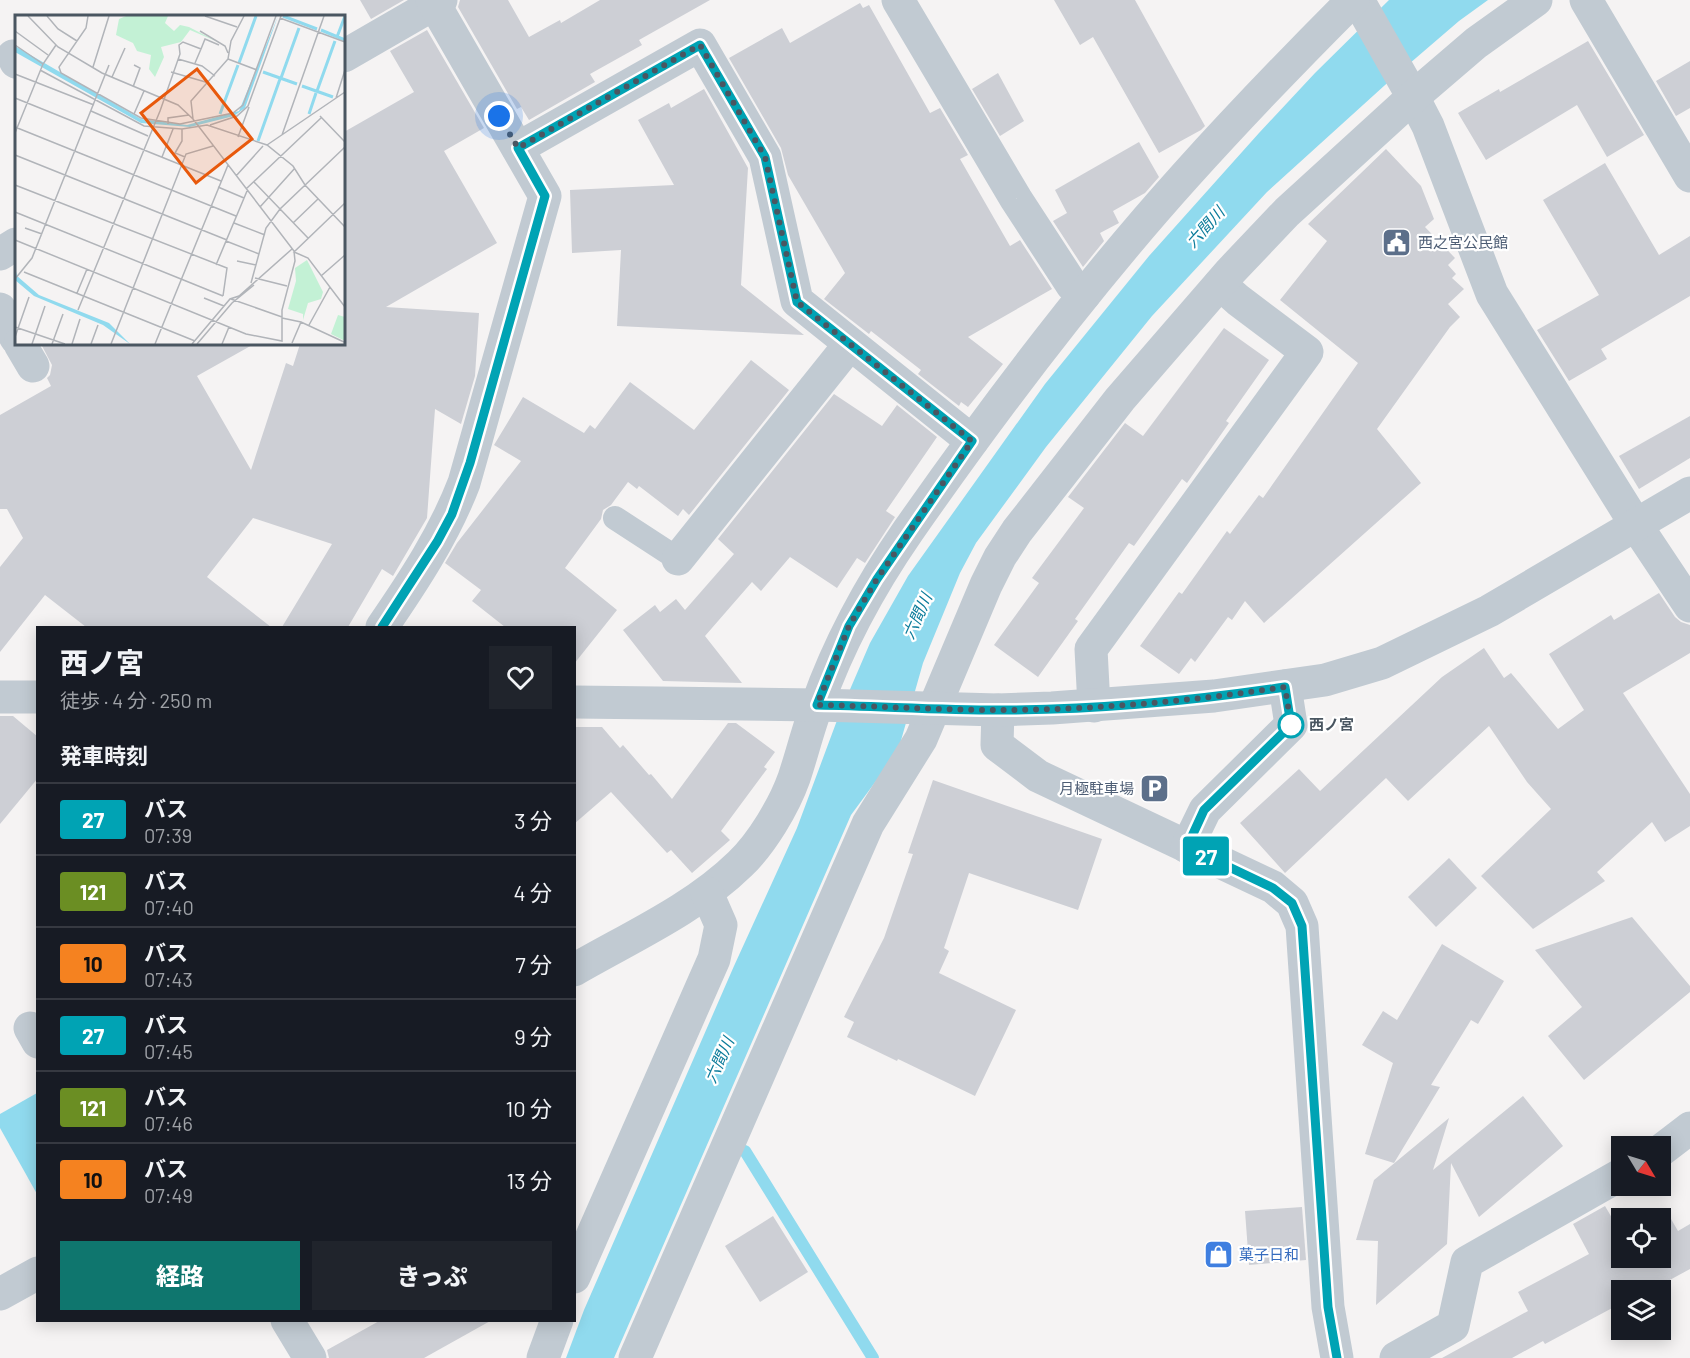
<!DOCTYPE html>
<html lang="ja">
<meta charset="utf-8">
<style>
:root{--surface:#171b24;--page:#20242c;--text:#f1f3f6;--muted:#9ea1a6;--line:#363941;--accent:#0f766e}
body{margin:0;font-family:Barlow,"Noto Sans JP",sans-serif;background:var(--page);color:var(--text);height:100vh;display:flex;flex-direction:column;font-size:22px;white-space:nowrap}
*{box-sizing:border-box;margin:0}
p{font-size:20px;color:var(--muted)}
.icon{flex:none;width:33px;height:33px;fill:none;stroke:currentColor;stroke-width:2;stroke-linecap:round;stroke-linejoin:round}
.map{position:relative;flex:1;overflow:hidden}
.drawer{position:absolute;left:36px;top:626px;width:540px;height:696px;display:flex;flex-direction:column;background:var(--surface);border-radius:0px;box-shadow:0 3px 15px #0003}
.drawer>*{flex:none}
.badge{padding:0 12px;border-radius:4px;font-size:21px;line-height:39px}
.needle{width:39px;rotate:128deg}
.controls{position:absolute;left:1611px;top:1136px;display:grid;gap:12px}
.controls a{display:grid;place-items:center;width:60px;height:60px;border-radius:0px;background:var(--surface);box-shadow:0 3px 15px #0003;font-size:30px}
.you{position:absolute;width:30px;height:30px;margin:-15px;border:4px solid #fff;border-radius:50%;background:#1a73e8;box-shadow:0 0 0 9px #1a73e833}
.map>.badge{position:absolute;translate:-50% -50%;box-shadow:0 0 0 3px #fff}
h2{padding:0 24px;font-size:22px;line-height:54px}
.round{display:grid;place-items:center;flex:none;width:63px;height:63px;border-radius:0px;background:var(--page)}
.summary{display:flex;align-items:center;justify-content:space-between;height:102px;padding:0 24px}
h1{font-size:28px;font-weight:800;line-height:45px}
.primary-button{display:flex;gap:12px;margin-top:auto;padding:12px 24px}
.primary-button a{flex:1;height:69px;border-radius:0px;background:var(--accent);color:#fff;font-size:24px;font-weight:800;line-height:69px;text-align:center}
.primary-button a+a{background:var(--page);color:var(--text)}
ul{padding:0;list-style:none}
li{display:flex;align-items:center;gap:18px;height:72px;padding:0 24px;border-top:2px solid var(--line)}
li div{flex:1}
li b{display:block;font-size:22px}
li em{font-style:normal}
li .badge{min-width:66px;font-weight:700;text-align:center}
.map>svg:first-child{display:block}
.water{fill:#90daee}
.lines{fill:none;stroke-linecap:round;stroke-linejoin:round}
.stream{stroke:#90daee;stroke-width:12}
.building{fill:#cdcfd5}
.service{stroke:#c1cad2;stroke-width:24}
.minor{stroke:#c1cad2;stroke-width:33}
.tertiary{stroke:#c1cad2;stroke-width:33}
.line-casing{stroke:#fff;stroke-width:14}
.line{stroke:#00a3b4;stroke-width:9}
.walk{stroke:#4a5661;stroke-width:6;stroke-dasharray:0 10.8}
.stop-dot{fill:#fff;stroke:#00a3b4;stroke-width:3}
.labels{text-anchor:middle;stroke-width:4.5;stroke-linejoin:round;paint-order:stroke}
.service-label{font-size:15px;fill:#4e5e75;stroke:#fff;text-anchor:start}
.stop-label{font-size:15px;font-weight:bold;fill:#4a5661;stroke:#fff;text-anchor:start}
.shop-label{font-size:15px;fill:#366cbe;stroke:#fff;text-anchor:start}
.water-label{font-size:16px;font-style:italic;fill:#0c7c9b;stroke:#fff}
.inset-river{fill:none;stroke:#90daee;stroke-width:3}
.inset-road{fill:none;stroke:#b1b4b9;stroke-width:1.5}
.view{fill:#e8590c;fill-opacity:0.15;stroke:#e8590c;stroke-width:3}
.inset-edge{fill:none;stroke:#4a5661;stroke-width:3}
</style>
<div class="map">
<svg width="1690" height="1358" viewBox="0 0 1690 1358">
<rect width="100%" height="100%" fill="#f5f3f3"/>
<g class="water">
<polygon points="1389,0 1488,0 1459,21 1395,76 1267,192 1152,316 1046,447 976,543 960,573 923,663 898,751 851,815 614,1358 566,1358 584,1310 734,966 797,828 839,715 870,643 908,576 1045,384 1149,256 1259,133 1315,73"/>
<polygon points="37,1093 37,1194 0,1128 0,1114"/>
</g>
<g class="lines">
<polyline class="stream" points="745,1151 873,1358"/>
</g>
<g class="building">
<polygon points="360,0 404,0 371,19"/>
<polygon points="460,0 508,0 529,37 560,20 561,23 600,0 710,0 639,40 642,45 590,74 595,82 529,120 521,107 517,109 458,7"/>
<polygon points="1054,0 1135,0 1205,126 1201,130 1159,153 1093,37 1080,45"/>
<polygon points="860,3 863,8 869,5 930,113 940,108 968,155 960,159 1010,246 1020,240 1052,289 968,337 1003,364 968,407 961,402 959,406 918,374 921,370 871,331 869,334 824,299 845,273 788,175 781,148 729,58 782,28 790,43"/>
<polygon points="427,30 484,128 444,151 497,243 386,307 479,313 475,376 461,424 435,409 427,518 393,576 382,569 348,627 282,627 332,544 253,518 207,577 271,627 86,627 45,595 0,652 0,567 23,538 7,509 0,509 0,415 51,386 47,378 50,375 52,365 41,344 254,344 197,376 251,470 286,363 293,366 300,344 344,344 344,132 414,92 390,51"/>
<polygon points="1588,41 1644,135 1607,157 1577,105 1486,160 1458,113 1499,89 1500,92"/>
<polygon points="1690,61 1690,108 1676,116 1656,81"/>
<polygon points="998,73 1024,121 1000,136 972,89"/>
<polygon points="704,89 748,168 741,285 804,335 617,326 621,250 572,253 570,190 674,185 638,120 669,103 671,108"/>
<polygon points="1139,142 1159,177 1145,193 1113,211 1119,223 1100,233 1104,241 1083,267 1053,221 1067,213 1055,190"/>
<polygon points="1386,149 1421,186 1434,219 1425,227 1455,258 1448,265 1456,274 1452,278 1464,289 1448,304 1460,317 1450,327 1377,429 1421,483 1264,623 1245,601 1232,620 1228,617 1195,662 1191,658 1179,674 1140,646 1179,592 1182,594 1227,531 1230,534 1259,495 1263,498 1358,363 1280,300 1327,241 1308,224"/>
<polygon points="1605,163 1659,255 1690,236 1690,296 1601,349 1607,359 1569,381 1537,330 1599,295 1543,200"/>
<polygon points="1224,328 1269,360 1226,421 1229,423 1187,483 1182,479 1134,546 1129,543 1075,619 1078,621 1038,677 994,645 1039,583 1032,578 1084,508 1068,497 1125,423 1143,436"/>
<polygon points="751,360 789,390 689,515 683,509 678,516 639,486 637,489 628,482 611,505 603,510 601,519 565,568 617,610 574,664 574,627 505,627 472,601 481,590 445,563 457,543 521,461 494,445 523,397 584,433 590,425 595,429 630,382 694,430"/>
<polygon points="834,394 882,426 897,405 937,437 886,511 895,517 865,563 857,558 837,588 790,557 761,591 752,582 705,636 742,683 663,681 623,630 655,605 660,612 676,599 685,610 734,554 718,539"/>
<polygon points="1690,416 1690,458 1639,489 1619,456"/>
<polygon points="1659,593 1675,617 1681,622 1690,625 1690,653 1623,693 1690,794 1690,826 1665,842 1652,822 1597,872 1605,881 1533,929 1481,876 1551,809 1527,782 1489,726 1408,801 1386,778 1285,873 1240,823 1299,769 1320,791 1442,677 1484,648 1504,678 1511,673 1558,729 1584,710 1549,654 1611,615 1614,620"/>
<polygon points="0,716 13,716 38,737 38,778 0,824"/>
<polygon points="728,723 736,723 775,752 764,767 767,769 721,831 730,840 692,873 671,850 667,853 611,792 574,824 574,727 602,727 620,748 623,745 649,775 651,774 672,799"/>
<polygon points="933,780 1102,839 1078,910 969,873 944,948 949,951 939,973 1016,1010 975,1096 898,1059 897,1061 847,1037 854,1022 844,1017 884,938 913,854 908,853"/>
<polygon points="1449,858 1477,888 1436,927 1408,897"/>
<polygon points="1632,917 1690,986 1690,992 1584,1080 1548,1036 1582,1007 1535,950"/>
<polygon points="1442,944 1504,981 1478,1024 1471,1020 1431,1085 1440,1087 1394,1163 1365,1154 1393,1063 1362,1045 1383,1011 1397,1020"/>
<polygon points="1523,1096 1563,1146 1479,1217 1451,1163 1447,1244 1376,1305 1378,1241 1356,1240 1374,1180 1449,1118 1433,1170"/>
<polygon points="1605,1206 1622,1235 1622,1257 1660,1257 1660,1225 1671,1219 1678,1231 1690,1224 1690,1269 1655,1288 1654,1286 1647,1290 1622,1290 1622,1315 1616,1306 1545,1344 1543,1341 1512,1358 1442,1358 1528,1311 1518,1292 1589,1254 1573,1224"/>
<polygon points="1302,1207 1306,1260 1249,1265 1245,1211"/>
<polygon points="773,1216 808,1272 760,1302 725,1246"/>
<polygon points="381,1320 492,1320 424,1358 329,1358 327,1350"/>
</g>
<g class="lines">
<polyline class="service" points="615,518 678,559"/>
<g class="minor">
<polyline points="898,0 1016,199 1072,285 1084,295"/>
<polyline points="1358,0 1413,97 1428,126 1492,294 1636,525 1690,606"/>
<polyline points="1586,0 1690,176"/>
<polyline points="13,56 16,62"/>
<polyline points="344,56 441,0"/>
<polyline points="518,148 700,45 765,157 797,301 972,441"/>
<polyline points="0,254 16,244"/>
<polyline points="0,309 16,338"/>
<polyline points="20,344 33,366"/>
<polyline points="678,559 850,344"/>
<path d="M 382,627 C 413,582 444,535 464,483 L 545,196 L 432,0"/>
<polyline points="1094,706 1091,649 1307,352 1238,300 1220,284"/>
<polyline points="998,710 997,745 1038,776 1273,887 1292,903 1302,926 1328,1307 1337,1358"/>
<polyline points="1187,847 1205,810 1291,725 1285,686"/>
<path d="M 574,970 C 631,937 694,909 740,864 C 762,843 784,806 794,778 C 802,754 808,729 817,705 C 839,643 870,586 908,531 C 994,408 1085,287 1186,175 C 1240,115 1296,57 1353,0"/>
<polyline points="30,1028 38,1042"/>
<polyline points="1660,1151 1690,1128"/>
<polyline points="574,1277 714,959 721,925 707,893"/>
<polyline points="0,1294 38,1273"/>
<polyline points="287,1320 310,1358"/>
<polyline points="543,1358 557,1320"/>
<polyline points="635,1358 868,824 921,739 986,585 1000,557 1017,531 1120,399 1230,272 1287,212 1413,97 1476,43 1536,0"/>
<polyline points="1396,1358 1453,1326 1467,1262 1622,1174"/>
</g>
<g class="tertiary">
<polyline points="0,697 38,697"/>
<polyline points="574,702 817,705 998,710 1052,708 1214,696 1325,680 1382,663 1489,611 1690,493"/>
</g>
</g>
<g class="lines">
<defs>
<path id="line" d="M 382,627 L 437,542 L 452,514 L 470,463 L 545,196 L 518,148 L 700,45 L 765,157 L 797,302 L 972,441 L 877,579 L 849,626 L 817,705 C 878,706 938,710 999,710 C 1094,710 1191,701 1285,687 L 1291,725 L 1204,810 L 1187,847 L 1273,888 L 1292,903 L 1302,926 L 1328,1307 L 1337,1358"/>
</defs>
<use href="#line" class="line-casing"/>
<use href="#line" class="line"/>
<path class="walk" d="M 499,116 L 518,148 L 700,45 L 765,157 L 797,302 L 972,441 L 877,579 L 849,626 L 817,705 C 878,706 938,710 999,710 C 1094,710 1191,701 1285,687 L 1291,725"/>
</g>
<defs>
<symbol id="civic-square" viewBox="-11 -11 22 22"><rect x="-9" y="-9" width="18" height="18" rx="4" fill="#5c6f8a" stroke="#fff"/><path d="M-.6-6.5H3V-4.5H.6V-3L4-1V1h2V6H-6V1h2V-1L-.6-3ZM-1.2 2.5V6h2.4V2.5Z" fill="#fff"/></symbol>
<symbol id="parking-square" viewBox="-11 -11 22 22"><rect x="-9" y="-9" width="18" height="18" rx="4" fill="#5c6f8a" stroke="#fff"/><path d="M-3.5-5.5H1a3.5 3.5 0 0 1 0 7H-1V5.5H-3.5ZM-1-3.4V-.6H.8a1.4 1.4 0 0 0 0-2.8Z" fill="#fff"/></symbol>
<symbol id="shop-square" viewBox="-11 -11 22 22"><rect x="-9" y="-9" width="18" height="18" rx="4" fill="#3f7fe0" stroke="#fff"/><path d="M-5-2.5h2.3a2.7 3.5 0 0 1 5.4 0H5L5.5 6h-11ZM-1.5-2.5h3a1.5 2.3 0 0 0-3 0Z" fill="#fff"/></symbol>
</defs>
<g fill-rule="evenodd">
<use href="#civic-square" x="1380" y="226" width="33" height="33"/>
<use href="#parking-square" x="1138" y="772" width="33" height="33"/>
<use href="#shop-square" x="1202" y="1238" width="33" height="33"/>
</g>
<circle class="stop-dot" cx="1291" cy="725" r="12"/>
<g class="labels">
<g class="service-label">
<text x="1418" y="248">西之宮公民館</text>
<text x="1134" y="794" text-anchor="end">月極駐車場</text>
</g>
<g class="stop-label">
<text x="1309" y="730">西ノ宮</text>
</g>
<g class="shop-label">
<text x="1239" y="1260">菓子日和</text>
</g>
<g class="water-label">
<text transform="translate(1205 227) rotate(-48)" y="6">六間川</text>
<text transform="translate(917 616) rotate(-66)" y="6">六間川</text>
<text transform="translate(719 1060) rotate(-66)" y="6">六間川</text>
</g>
</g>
<g transform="translate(15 15)">
<rect width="330" height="330" fill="#f5f3f3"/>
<path d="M 111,1 L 153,1 L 150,8 L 159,16 L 165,10 L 174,12 L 203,27 L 175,15 L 166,27 L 146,32 L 149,42 L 140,62 L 134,54 L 136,40 L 122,36 L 118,28 L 101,20 L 104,4 ZM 292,245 L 308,277 L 306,284 L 293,288 L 288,305 L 288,299 L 273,294 L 281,266 L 280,253 ZM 323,300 L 330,302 L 330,326 L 316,319 Z" fill="#c3f1d5"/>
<path d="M 263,1 L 230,93 L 219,101 L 175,112 L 126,108 L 0,37 L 0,31 L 126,104 L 172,110 L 224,96 ZM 0,252 L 2,261 L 24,280 L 94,308 L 115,329 L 88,310 L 19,281 L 0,265 Z" fill="#90daee"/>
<path class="inset-river" d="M 268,1 L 302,14M 306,15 L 330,25M 322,22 L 330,1M 224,48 L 241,1M 248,57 L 282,69M 266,63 L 284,13M 287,71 L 318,82M 302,76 L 320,26M 205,99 L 223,50M 294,99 L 301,78M 243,126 L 265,64"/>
<path class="inset-road" d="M 32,1 L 43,14 L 62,26M 73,1 L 71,13 L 44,52 L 46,58 L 126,103 L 165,109 L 218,98 L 228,90 L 261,1M 190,1 L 222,12M 265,3 L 330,27M 0,16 L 33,40M 185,16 L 210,31 L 213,38M 0,30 L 28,49M 186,34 L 190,24 L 204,30M 163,44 L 187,51 L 200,61M 213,44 L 242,55M 78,52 L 94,1M 25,55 L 129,111 L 167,114 L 192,110 L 252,130 L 278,151 L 290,170 L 330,212M 156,57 L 194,68M 0,59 L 79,90M 97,62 L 110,33M 118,72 L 125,53 L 119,50M 0,83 L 206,166M 321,83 L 330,55M 76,96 L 133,121M 119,99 L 129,76M 305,101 L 330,127M 178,104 L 176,86 L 213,44 L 216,26 L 229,1M 153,109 L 153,103 L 174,100M 195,110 L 222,101 L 233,91 L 266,1M 0,112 L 221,201M 167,114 L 167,126 L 160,138 L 170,142M 0,118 L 28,49 L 41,30M 267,120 L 309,1M 223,122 L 234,92M 252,130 L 330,77M 0,140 L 212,225M 147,142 L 158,114M 221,161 L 248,131M 239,167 L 293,223M 0,170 L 212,253 L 208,281M 203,172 L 229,183M 231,174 L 306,103M 330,188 L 279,237 L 293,243 L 330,292M 245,192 L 280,153M 0,197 L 166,264M 219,208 L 250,220M 278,208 L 303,184M 10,213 L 27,219M 0,225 L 231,319 L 267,326 L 267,295 L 280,246 L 279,236 L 178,104 L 163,90 L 87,58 L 43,32 L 13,1M 211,226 L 244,239M 222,246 L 241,250M 201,250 L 232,176M 9,257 L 180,326M 306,261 L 330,240M 240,263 L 272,271M 0,264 L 17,243 L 94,50M 166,264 L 208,281M 236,268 L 251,213 L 265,194 L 330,132M 62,278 L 72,254M 189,283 L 209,291M 216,284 L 267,302M 63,295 L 145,96 L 165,39 L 164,30 L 168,27 L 186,34 L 180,48M 267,303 L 286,307 L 329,327M 294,310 L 315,272M 0,312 L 50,329M 0,322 L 14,282M 277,328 L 286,307M 17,329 L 30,291M 37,329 L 48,299M 57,329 L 65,304M 76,329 L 83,310M 96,329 L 171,139 L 198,131M 140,329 L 213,150M 177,329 L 215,284 L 224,281 L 277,234M 182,329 L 217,288 L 239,270M 207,329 L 214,312"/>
<path class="view" d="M 182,54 L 237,124 L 181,168 L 126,98 Z"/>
<rect width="330" height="330" class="inset-edge"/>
</g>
</svg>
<div class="controls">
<a><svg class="needle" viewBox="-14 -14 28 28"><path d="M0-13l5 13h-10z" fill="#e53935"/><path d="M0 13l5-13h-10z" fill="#9ea1a6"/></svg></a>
<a><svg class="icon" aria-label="locate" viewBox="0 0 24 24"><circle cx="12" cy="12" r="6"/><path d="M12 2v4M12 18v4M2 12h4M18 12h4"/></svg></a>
<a><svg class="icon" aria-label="layers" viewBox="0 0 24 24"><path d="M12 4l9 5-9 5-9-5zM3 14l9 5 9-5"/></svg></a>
</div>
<div class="you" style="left:499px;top:116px"></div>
<b class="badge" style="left:1206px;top:856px;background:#00a3b4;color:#fff">27</b>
<section class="drawer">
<div class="summary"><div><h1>西ノ宮</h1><p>徒歩 · 4 分 · 250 m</p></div><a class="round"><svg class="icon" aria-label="heart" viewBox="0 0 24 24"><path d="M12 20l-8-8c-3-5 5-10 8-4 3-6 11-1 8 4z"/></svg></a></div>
<h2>発車時刻</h2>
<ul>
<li><span class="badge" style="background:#00a3b4;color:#fff">27</span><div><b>バス</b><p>07:39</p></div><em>3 分</em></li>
<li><span class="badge" style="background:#6b8e23;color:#fff">121</span><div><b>バス</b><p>07:40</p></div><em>4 分</em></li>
<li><span class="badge" style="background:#f58220;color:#111">10</span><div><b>バス</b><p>07:43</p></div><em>7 分</em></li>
<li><span class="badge" style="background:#00a3b4;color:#fff">27</span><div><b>バス</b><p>07:45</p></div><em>9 分</em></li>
<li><span class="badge" style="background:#6b8e23;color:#fff">121</span><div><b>バス</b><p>07:46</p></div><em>10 分</em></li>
<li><span class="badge" style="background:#f58220;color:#111">10</span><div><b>バス</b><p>07:49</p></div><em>13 分</em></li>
</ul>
<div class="primary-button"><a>経路</a><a>きっぷ</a></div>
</section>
</div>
